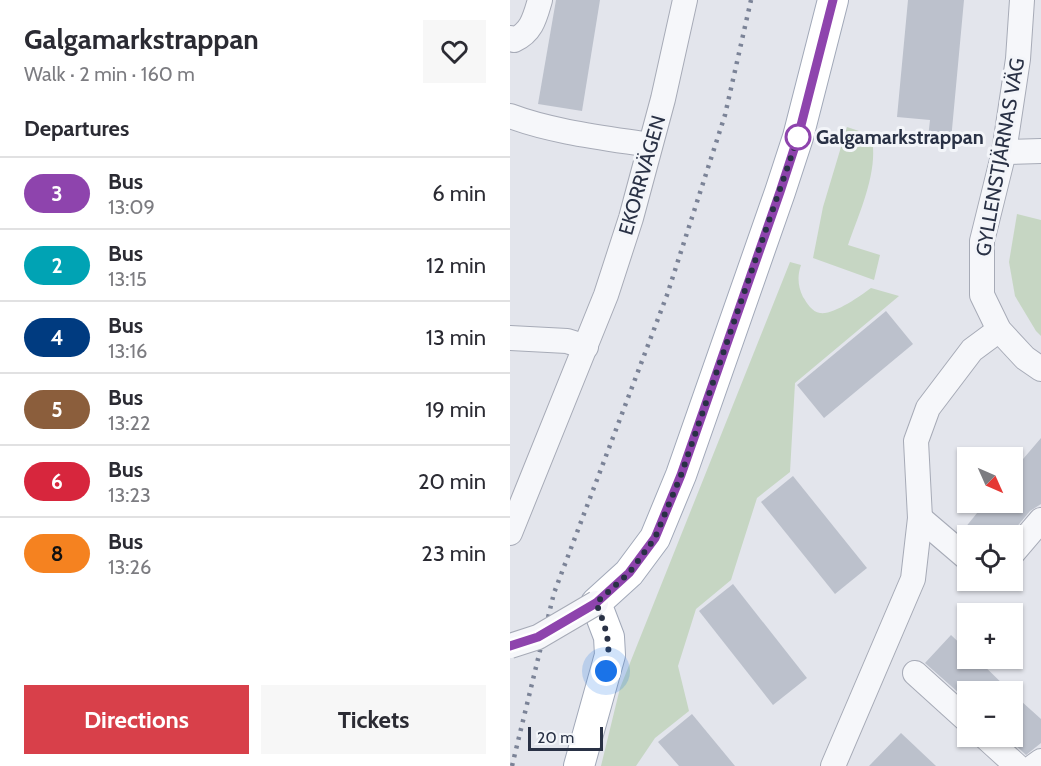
<!DOCTYPE html>
<meta charset="utf-8">
<style>
:root{--surface:#fff;--page:#f7f7f7;--text:#2b2b33;--muted:#7c7c81;--line:#e1e1e2;--accent:#d8404a}
body{margin:0;font-family:Cabin,sans-serif;background:var(--page);color:var(--text);height:100vh;display:flex;flex-direction:column;font-size:22px;white-space:nowrap}
*{box-sizing:border-box;margin:0}
p{font-size:20px;color:var(--muted)}
.icon{flex:none;width:33px;height:33px;fill:none;stroke:currentColor;stroke-width:2;stroke-linecap:round;stroke-linejoin:round}
.map{position:relative;flex:1;overflow:hidden}
.panel{display:flex;flex-direction:column;background:var(--surface);width:510px}
.panel>*{flex:none}
.badge{padding:0 12px;border-radius:20px;font-size:21px;line-height:39px}
.needle{width:39px;rotate:135deg}
.buttons{position:absolute;left:447px;top:447px;display:grid;gap:12px}
.buttons a{display:grid;place-items:center;width:66px;height:66px;border-radius:0px;background:var(--surface);box-shadow:0 2px 4px #0004;font-size:30px}
.scale{position:absolute;left:18px;bottom:15px;width:75px;box-sizing:border-box;padding-left:6px;border:3px solid #293145;border-top:0;font-size:16px;line-height:21px;white-space:nowrap;color:#293145;-webkit-text-stroke:4px #f3f5f9;paint-order:stroke}
.you{position:absolute;width:30px;height:30px;margin:-15px;border:4px solid #fff;border-radius:50%;background:#1a73e8;box-shadow:0 0 0 9px #1a73e833}
.map>.badge{position:absolute;translate:-50% -50%;box-shadow:0 0 0 3px #fff}
h2{padding:0 24px;font-size:22px;line-height:54px}
.round{display:grid;place-items:center;flex:none;width:63px;height:63px;border-radius:0px;background:var(--page)}
.headline{display:flex;align-items:center;justify-content:space-between;height:102px;padding:0 24px}
h1{font-size:28px;font-weight:700;line-height:45px}
.button{display:flex;gap:12px;margin-top:auto;padding:12px 24px}
.button a{flex:1;height:69px;border-radius:0px;background:var(--accent);color:#fff;font-size:24px;font-weight:700;line-height:69px;text-align:center}
.button a+a{background:var(--page);color:var(--text)}
ul{padding:0;list-style:none}
li{display:flex;align-items:center;gap:18px;height:72px;padding:0 24px;border-top:2px solid var(--line)}
li div{flex:1}
li b{display:block;font-size:22px}
li em{font-style:normal}
li .badge{min-width:66px;font-weight:700;text-align:center}
main{display:flex;flex:1;min-height:0}
.map>svg:first-child{display:block}
.green{fill:#c6d6c3}
.building{fill:#bcc1cc}
.lines{fill:none;stroke-linecap:round;stroke-linejoin:round}
.minor-casing{stroke:#a7abb7;stroke-width:26}
.major-casing{stroke:#a1a8b8;stroke-width:32}
.minor{stroke:#f6f7fa;stroke-width:24}
.major{stroke:#fff;stroke-width:30}
.rail{stroke:#7b8397;stroke-width:4.5;stroke-dasharray:3 6;stroke-linecap:butt}
.minor-bridge-casing{stroke:#a7abb7;stroke-width:26;stroke-linecap:butt}
.minor-bridge{stroke:#f6f7fa;stroke-width:24}
.line-casing{stroke:#fff;stroke-width:14}
.line{stroke:#8e44ad;stroke-width:9}
.walk{stroke:#293145;stroke-width:6;stroke-dasharray:0 10.8}
.stop-dot{fill:#fff;stroke:#8e44ad;stroke-width:3}
.labels{text-anchor:middle;stroke-width:6;stroke-linejoin:round;paint-order:stroke}
.stop-label{font-size:20px;font-weight:bold;fill:#293145;stroke:#f3f5f9;text-anchor:start}
.street-label{font-size:20px;fill:#293145;stroke:#f3f5f9}
</style>
<main>
<section class="panel">
<div class="headline"><div><h1>Galgamarkstrappan</h1><p>Walk · 2 min · 160 m</p></div><a class="round"><svg class="icon" aria-label="heart" viewBox="0 0 24 24"><path d="M12 20l-8-8c-3-5 5-10 8-4 3-6 11-1 8 4z"/></svg></a></div>
<h2>Departures</h2>
<ul>
<li><span class="badge" style="background:#8e44ad;color:#fff">3</span><div><b>Bus</b><p>13:09</p></div><em>6 min</em></li>
<li><span class="badge" style="background:#00a3b4;color:#fff">2</span><div><b>Bus</b><p>13:15</p></div><em>12 min</em></li>
<li><span class="badge" style="background:#003b80;color:#fff">4</span><div><b>Bus</b><p>13:16</p></div><em>13 min</em></li>
<li><span class="badge" style="background:#8b5e3c;color:#fff">5</span><div><b>Bus</b><p>13:22</p></div><em>19 min</em></li>
<li><span class="badge" style="background:#d7263d;color:#fff">6</span><div><b>Bus</b><p>13:23</p></div><em>20 min</em></li>
<li><span class="badge" style="background:#f58220;color:#111">8</span><div><b>Bus</b><p>13:26</p></div><em>23 min</em></li>
</ul>
<div class="button"><a>Directions</a><a>Tickets</a></div>
</section>
<div class="map">
<svg width="531" height="766" viewBox="0 0 531 766">
<rect width="100%" height="100%" fill="#e3e5ec"/>
<g class="green">
<path d="M 337,127 L 361,135 C 370,169 349,213 338,245 L 370,255 L 364,280 L 303,258 L 313,207 Z"/>
<polygon points="507,214 531,220 531,336 526,331 505,296 499,262"/>
<path d="M 280,262 L 291,265 C 287,276 288,287 293,297 C 297,303 302,312 310,313 C 324,315 350,296 361,288 L 389,296 L 285,383 L 280,472 L 247,498 L 221,580 L 186,609 L 168,666 L 179,711 L 145,738 L 126,766 L 91,766 L 110,688 Z"/>
</g>
<g class="building">
<polygon points="46,0 90,0 72,111 28,104"/>
<polygon points="398,0 454,0 441,140 418,138 420,120 387,117"/>
<polygon points="376,311 403,344 314,418 287,385"/>
<polygon points="531,438 531,504 520,511 499,536 452,536 450,534 476,502 502,502 502,472"/>
<polygon points="283,476 357,568 325,594 251,502"/>
<polygon points="223,584 297,678 263,705 189,611"/>
<polygon points="441,635 458,651 458,658 466,658 501,692 458,692 458,701 415,663"/>
<polygon points="502,693 531,719 531,743 516,755 496,736 502,736"/>
<polygon points="182,714 225,766 169,766 148,742"/>
<polygon points="391,733 426,766 359,766"/>
</g>
<g class="lines">
<defs>
<g id="minor">
<polyline points="512,0 508,59 494,152 472,241 472,295 489,330 515,358 531,369"/>
<path d="M 0,38 L 4,40 C 22,32 25,17 30,0"/>
<path d="M 0,116 C 42,132 95,138 140,145"/>
<polyline points="494,152 531,151"/>
<polyline points="0,338 57,341 76,347"/>
<polyline points="410,518 458,559"/>
<polyline points="0,533 96,295 121,218 153,99 175,0"/>
<polyline points="502,554 531,520"/>
<polyline points="405,673 458,721"/>
<polyline points="474,736 507,766"/>
<polyline points="323,766 403,579 410,518 406,441 418,408 462,350 489,330"/>
<polyline points="524,766 531,761"/>
</g>
<polyline id="major" points="69,766 100,655 99,637 86,603 119,573 145,538 171,475 270,192 288,137 323,0"/>
</defs>
<use href="#minor" class="minor-casing"/>
<use href="#major" class="major-casing"/>
<use href="#minor" class="minor"/>
<use href="#major" class="major"/>
<polyline class="rail" points="2,766 44,593 157,295 215,115 241,0"/>
<defs>
<polyline id="minor-bridge" points="0,646 28,637 86,603"/>
</defs>
<use href="#minor-bridge" class="minor-bridge-casing"/>
<use href="#minor-bridge" class="minor-bridge"/>
</g>
<g class="lines">
<defs>
<polyline id="line" points="0,646 28,637 86,603 119,573 145,538 171,475 270,192 288,137 323,0"/>
</defs>
<use href="#line" class="line-casing"/>
<use href="#line" class="line"/>
<path class="walk" d="M 96,671 C 102,645 96,627 86,603 L 119,573 L 145,538 L 171,475 L 288,137"/>
</g>
<circle class="stop-dot" cx="288" cy="137" r="12"/>
<g class="labels">
<g class="stop-label">
<text x="306" y="144">Galgamarkstrappan</text>
</g>
<g class="street-label">
<text transform="translate(490 157) rotate(-80)" y="7">GYLLENSTJÄRNAS VÄG</text>
<text transform="translate(132 175) rotate(-74)" y="7">EKORRVÄGEN</text>
</g>
</g>
</svg>
<div class="buttons">
<a><svg class="needle" viewBox="-14 -14 28 28"><path d="M0-13l5 13h-10z" fill="#e53935"/><path d="M0 13l5-13h-10z" fill="#7c7c81"/></svg></a>
<a><svg class="icon" aria-label="locate" viewBox="0 0 24 24"><circle cx="12" cy="12" r="6"/><path d="M12 2v4M12 18v4M2 12h4M18 12h4"/></svg></a>
<a>+</a>
<a>−</a>
</div>
<div class="scale">20 m</div>
<div class="you" style="left:96px;top:671px"></div>
</div>
</main>
